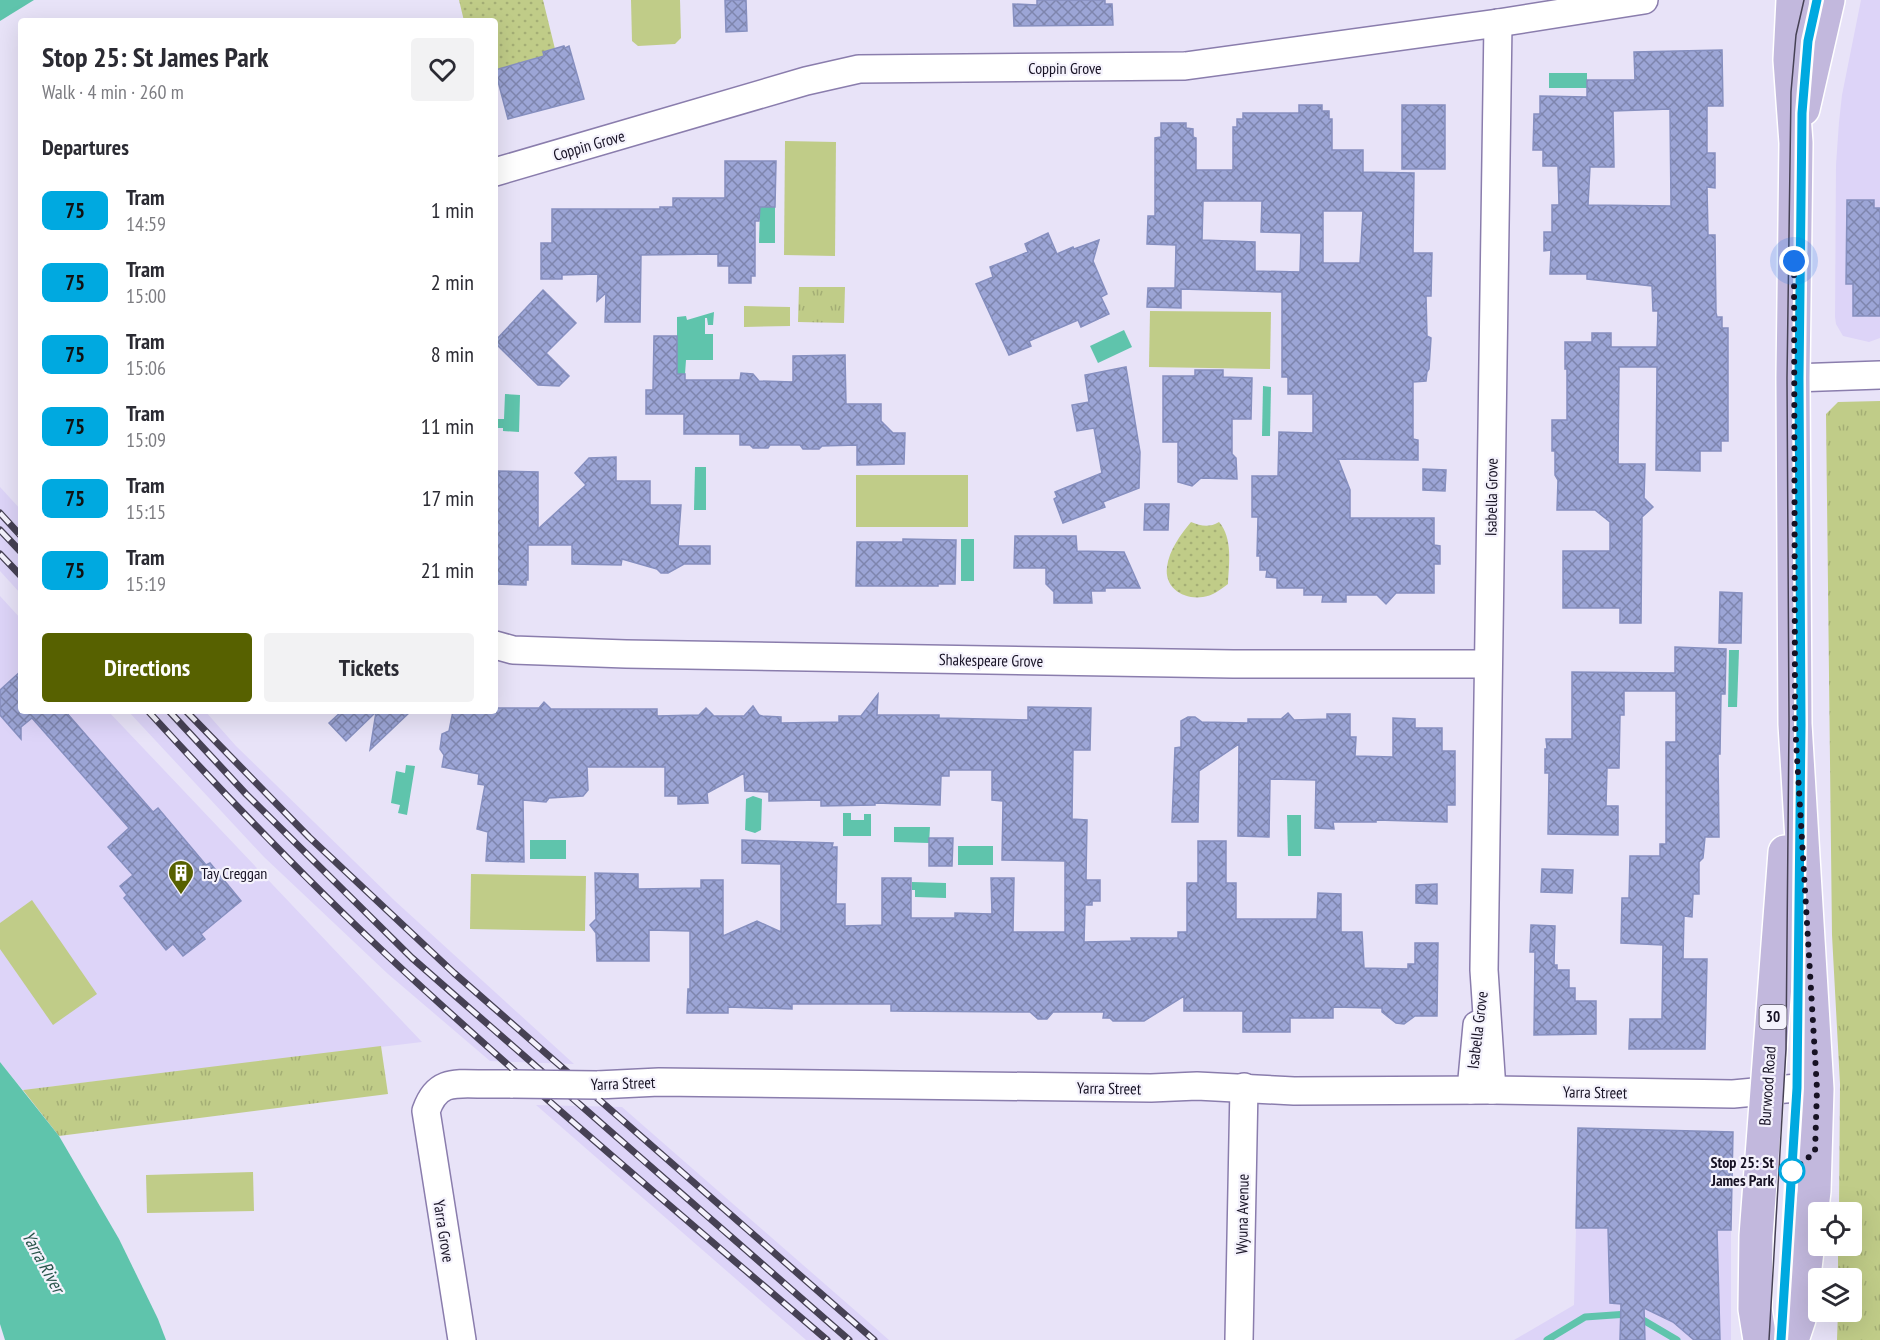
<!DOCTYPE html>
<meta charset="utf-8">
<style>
:root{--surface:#fff;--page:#f2f2f3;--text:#2b2b33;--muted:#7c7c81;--accent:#576100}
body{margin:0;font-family:"PT Sans Narrow",sans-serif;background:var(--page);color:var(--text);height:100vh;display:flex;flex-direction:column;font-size:22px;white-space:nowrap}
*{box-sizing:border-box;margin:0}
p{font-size:20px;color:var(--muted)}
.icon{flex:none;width:33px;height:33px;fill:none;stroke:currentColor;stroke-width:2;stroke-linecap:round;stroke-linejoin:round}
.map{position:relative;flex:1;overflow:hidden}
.drawer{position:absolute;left:18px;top:18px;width:480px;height:696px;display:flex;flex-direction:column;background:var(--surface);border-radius:6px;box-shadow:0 6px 24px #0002}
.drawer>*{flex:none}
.badge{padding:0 12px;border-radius:9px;font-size:21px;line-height:39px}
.fabs{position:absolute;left:1808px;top:1202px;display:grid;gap:12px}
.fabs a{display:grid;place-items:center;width:54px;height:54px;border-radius:6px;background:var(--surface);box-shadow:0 6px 24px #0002;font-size:30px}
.you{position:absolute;width:30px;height:30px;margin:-15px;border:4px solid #fff;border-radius:50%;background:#1a73e8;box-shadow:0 0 0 9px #1a73e833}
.map>.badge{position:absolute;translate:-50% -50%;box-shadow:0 0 0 3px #fff}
h2{padding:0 24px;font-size:22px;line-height:54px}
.round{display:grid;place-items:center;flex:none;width:63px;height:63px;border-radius:6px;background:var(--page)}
.overview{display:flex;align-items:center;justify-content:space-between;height:102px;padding:0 24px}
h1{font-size:28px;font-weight:600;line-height:45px}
.action{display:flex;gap:12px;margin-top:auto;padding:12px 24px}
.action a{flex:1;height:69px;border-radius:6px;background:var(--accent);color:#fff;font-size:24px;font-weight:600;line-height:69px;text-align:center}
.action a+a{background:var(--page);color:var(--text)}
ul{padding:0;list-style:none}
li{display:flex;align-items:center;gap:18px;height:72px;padding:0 24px}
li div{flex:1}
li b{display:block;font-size:22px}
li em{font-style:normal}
li .badge{min-width:66px;font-weight:700;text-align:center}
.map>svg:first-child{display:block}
.built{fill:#ddd4f8}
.grass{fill:url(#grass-dots)}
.park{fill:url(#park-tufts)}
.garden{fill:#c0cc88}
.water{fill:#5fc4ac}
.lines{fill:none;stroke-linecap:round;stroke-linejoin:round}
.stream{stroke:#5fc4ac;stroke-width:7}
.building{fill:url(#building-cross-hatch);stroke:#868fbf;stroke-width:1.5;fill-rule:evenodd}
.minor-casing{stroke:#8a7dad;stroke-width:30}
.major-casing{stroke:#fff;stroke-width:36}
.minor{stroke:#fff;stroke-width:27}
.major{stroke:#c2b8dd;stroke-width:33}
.tram{stroke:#464154;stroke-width:1.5}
.rail-casing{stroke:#464154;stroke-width:7}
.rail{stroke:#f4f2fc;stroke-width:4.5;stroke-dasharray:14;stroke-linecap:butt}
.minor-bridge-casing{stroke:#8a7dad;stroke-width:30;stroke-linecap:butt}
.minor-bridge{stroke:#fff;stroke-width:27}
.line-casing{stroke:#fff;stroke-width:14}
.line{stroke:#00a9e0;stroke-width:9}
.walk{stroke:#171224;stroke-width:6;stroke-dasharray:0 10.8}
.stop-dot{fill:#fff;stroke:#00a9e0;stroke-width:3}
.labels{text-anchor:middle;stroke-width:4.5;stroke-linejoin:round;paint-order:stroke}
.shield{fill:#f4f2fc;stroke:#595565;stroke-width:1.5}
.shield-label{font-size:15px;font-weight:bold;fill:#171224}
.street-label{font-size:16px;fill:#171224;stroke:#f4f2fc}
.poi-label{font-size:16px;fill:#171224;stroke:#f4f2fc;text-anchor:start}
.stop-label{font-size:16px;font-weight:bold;fill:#171224;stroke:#f4f2fc;text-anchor:end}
.water-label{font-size:18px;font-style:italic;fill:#28544a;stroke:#f4f2fc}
</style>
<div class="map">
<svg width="1880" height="1340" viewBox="0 0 1880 1340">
<defs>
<pattern id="grass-dots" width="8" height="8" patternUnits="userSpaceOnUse" patternTransform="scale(1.5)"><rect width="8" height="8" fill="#c0cc88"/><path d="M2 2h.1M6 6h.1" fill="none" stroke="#a4ae75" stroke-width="1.8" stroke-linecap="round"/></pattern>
<pattern id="park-tufts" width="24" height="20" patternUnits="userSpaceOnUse" patternTransform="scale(1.5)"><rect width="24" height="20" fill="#c0cc88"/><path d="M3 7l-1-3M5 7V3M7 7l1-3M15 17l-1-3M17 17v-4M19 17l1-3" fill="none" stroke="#a4ae75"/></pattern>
<pattern id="building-cross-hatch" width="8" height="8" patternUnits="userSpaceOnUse" patternTransform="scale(1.5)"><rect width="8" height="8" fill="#9ca5d6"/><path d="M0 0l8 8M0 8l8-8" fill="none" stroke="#7e85ad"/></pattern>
</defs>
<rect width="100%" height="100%" fill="#e8e3f8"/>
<g class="built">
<polygon points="1861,0 1880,0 1880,338 1869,342 1843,336 1836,324 1835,317 1836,165 1839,122 1842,95"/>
<polygon points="0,487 21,510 21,594 0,571"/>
<polygon points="0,596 21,619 21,711 108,711 422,1042 23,1090 0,1062"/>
<polygon points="128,711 205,711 236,746 395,901 574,1064 490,1061 388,974 264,857"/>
<polygon points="536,1105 622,1107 889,1340 806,1340"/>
<polygon points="1576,1228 1731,1230 1731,1340 1514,1340 1574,1305"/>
</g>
<g class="grass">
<polygon points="459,0 543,0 555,49 543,52 544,56 495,70 495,21 464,21"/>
<path d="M 1191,522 C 1201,526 1209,528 1219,522 C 1233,538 1229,564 1228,584 C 1221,589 1213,596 1203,597 C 1184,600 1164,588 1167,567 C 1169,550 1181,534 1191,522 Z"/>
</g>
<g class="park">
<polygon points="799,287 845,287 844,323 798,322"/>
<polygon points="1880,401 1880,1340 1837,1340 1838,1311 1851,1311 1851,1278 1838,1278 1838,1245 1851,1245 1851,1212 1839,1212 1840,1084 1832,935 1826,414 1838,402"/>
<polygon points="381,1046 388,1094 59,1136 23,1090"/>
</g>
<g class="garden">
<polygon points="631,0 680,0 681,38 675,44 638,46 632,41"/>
<polygon points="785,141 836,142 835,256 784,255"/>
<polygon points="744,306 790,307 790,326 744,327"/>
<polygon points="1150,311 1271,312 1270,369 1149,367"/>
<rect x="856" y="475" width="112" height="52"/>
<polygon points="471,874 586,876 585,931 470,929"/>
<polygon points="32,900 97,994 53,1025 0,949 0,923"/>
<polygon points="253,1172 254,1211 147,1213 146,1175"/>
</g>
<g class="water">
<polygon points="0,0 34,0 0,21"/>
<rect x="1549" y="73" width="38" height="15"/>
<polygon points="760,207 775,207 775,243 759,243"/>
<polygon points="714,312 713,325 708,325 707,318 705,318 705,334 713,334 713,360 686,360 685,374 677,374 677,317 686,316 687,320"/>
<polygon points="1124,330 1132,347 1098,363 1090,346"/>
<polygon points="1263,386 1271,387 1270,436 1262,436"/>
<polygon points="505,394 520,395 519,432 503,431 503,428 496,428 496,419 504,419"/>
<polygon points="695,467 706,467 706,510 694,510"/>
<rect x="961" y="539" width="13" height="42"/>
<polygon points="1729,650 1739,650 1737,707 1728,707"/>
<polygon points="406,765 415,766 407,815 398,813 400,805 391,803 396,771 405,773"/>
<polygon points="753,796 762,799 761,830 755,833 745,830 746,799"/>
<polygon points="843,813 851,813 851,820 864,820 864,814 871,814 871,836 843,836"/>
<polygon points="1287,815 1301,815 1301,856 1288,856"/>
<polygon points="894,827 930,827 929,843 894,842"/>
<rect x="530" y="840" width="36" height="19"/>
<rect x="958" y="846" width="35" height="19"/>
<polygon points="912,882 946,883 946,898 915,897 915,890 912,890"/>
<polygon points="0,1062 59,1136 119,1239 158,1319 166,1340 5,1340 0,1324"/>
</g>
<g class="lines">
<g class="stream">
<polyline points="1638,1317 1677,1340"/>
<polyline points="1547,1340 1585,1317 1628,1314"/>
</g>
</g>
<g class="building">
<polygon points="725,0 746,0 747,31 726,32"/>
<polygon points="1037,0 1105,0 1105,4 1112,4 1113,25 1014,26 1013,4 1037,5"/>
<polygon points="564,46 565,48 569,46 584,99 508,119 495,70 544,56 543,52"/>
<path d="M 1722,50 L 1723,106 L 1707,106 L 1707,153 L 1715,153 L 1715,188 L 1707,187 L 1708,235 L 1715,235 L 1716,313 L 1717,317 L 1722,317 L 1722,328 L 1728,328 L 1728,441 L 1721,441 L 1721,451 L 1700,451 L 1700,471 L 1656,470 L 1657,367 L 1619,367 L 1618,464 L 1645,464 L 1644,498 L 1653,507 L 1642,517 L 1641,623 L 1620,623 L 1620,608 L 1563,608 L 1563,551 L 1610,551 L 1610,522 L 1595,510 L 1557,510 L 1558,480 L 1555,475 L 1555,451 L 1552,451 L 1552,420 L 1567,420 L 1567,369 L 1565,369 L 1565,342 L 1592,342 L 1592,333 L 1611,333 L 1611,347 L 1657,347 L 1658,311 L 1653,311 L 1652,286 L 1587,279 L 1587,274 L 1550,274 L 1551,250 L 1544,251 L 1544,232 L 1552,232 L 1552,205 L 1559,205 L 1558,166 L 1543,166 L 1543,150 L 1533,150 L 1534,114 L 1540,114 L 1540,96 L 1587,97 L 1587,80 L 1635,80 L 1634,52 ZM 1670,109 L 1671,206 L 1588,205 L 1590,167 L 1614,167 L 1613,111 Z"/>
<path d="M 1299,105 L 1322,105 L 1322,111 L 1329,111 L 1329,119 L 1332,119 L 1332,150 L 1363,150 L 1363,172 L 1414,173 L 1413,253 L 1432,253 L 1431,296 L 1426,296 L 1427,336 L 1431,338 L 1429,369 L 1427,372 L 1426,381 L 1413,382 L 1413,439 L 1418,440 L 1418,460 L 1338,459 L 1350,490 L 1350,518 L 1434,518 L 1434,545 L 1440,546 L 1440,564 L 1434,564 L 1434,593 L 1396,593 L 1386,604 L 1377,595 L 1346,595 L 1346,602 L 1322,602 L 1323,595 L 1304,595 L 1304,588 L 1277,588 L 1277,578 L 1266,577 L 1267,570 L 1260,570 L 1260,556 L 1257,556 L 1258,517 L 1252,517 L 1252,476 L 1278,476 L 1279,432 L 1313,433 L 1313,394 L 1288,394 L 1288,377 L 1282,377 L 1282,292 L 1181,289 L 1181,308 L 1147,307 L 1148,288 L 1175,288 L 1176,245 L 1147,244 L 1148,216 L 1155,216 L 1155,138 L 1161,137 L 1161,123 L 1186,123 L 1186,128 L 1193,129 L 1193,137 L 1196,138 L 1196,170 L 1233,170 L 1233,127 L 1237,127 L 1237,119 L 1243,119 L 1243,113 L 1299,113 ZM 1203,201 L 1262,201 L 1261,232 L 1301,233 L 1300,272 L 1255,271 L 1255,242 L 1202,240 ZM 1323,211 L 1363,211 L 1360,263 L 1323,263 Z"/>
<rect x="1402" y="105" width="43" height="64"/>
<polygon points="725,161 776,161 775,207 760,207 759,221 755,221 755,276 751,276 751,283 729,283 729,266 718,266 718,254 641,255 640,322 605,322 606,293 597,301 598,274 562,275 562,279 541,279 541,243 552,243 552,209 660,209 660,207 673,207 673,198 725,198"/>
<polygon points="1847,200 1874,200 1874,208 1880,208 1880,316 1853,316 1853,284 1846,284"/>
<polygon points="1048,233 1057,254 1073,247 1074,249 1099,240 1093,261 1107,294 1101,297 1109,314 1081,327 1078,320 1029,341 1031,346 1009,355 976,284 993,277 990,267 1028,252 1025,244"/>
<polygon points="543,290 576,323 546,353 569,376 559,386 538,385 495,343 495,341"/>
<polygon points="654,336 677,336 677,374 685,374 685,380 740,380 741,373 753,374 759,381 793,382 793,356 845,355 846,404 881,404 881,421 893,433 905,433 904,464 857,465 857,445 822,446 819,449 803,449 800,445 770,445 768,448 753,448 750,445 740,445 740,434 684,434 684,414 646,414 646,390 653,390"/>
<polygon points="1126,367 1140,452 1139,488 1103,502 1105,507 1063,523 1054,499 1057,497 1055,492 1102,473 1094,428 1077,431 1072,405 1089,402 1085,375"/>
<polygon points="1195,370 1223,370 1223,377 1252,378 1251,419 1232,419 1232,454 1236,458 1237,479 1201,478 1192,486 1178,482 1178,442 1163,442 1163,376 1195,376"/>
<polygon points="616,457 616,481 650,481 650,505 681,505 678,546 710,546 710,564 684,564 668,573 661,573 657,569 622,559 621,565 572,564 572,545 528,545 528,580 526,580 526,585 495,584 498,471 538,472 538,529 586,485 575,473 589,458"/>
<polygon points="1423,469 1446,470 1445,491 1423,490"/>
<polygon points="1145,504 1169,504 1168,530 1144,530"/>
<polygon points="1015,536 1076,536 1077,551 1124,552 1140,588 1105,588 1105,591 1091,591 1092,603 1054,603 1054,592 1046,584 1046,568 1014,568"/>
<polygon points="903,539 956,540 955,584 938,584 938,586 856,586 857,542 903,542"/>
<polygon points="1720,592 1742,593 1741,643 1719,643"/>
<polygon points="1675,647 1726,649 1725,694 1721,694 1720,754 1718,754 1719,837 1705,837 1703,858 1699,862 1699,894 1693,894 1692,917 1684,916 1683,959 1707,959 1705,1049 1629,1049 1630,1019 1662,1019 1663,945 1621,943 1622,898 1629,898 1630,856 1660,856 1660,844 1666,844 1666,742 1676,742 1676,691 1624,691 1624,715 1620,715 1619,768 1607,768 1606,806 1618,806 1618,835 1548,834 1549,773 1545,773 1545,749 1547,749 1546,739 1572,739 1572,672 1675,673"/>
<polygon points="21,671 21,711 65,711 153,812 158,808 206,865 210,863 241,901 201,934 205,939 183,956 173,944 166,950 124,898 127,895 120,886 133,875 108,847 129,828 32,718 21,727 21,739 0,715 0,690"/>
<polygon points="878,694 877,715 939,715 939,718 1028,720 1028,707 1091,708 1090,750 1073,750 1072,819 1087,820 1086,880 1100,880 1100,901 1092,901 1092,905 1085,905 1084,942 1132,941 1131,938 1178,938 1178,932 1187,932 1187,883 1198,883 1198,841 1226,841 1226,883 1236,883 1236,919 1317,919 1318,893 1341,894 1341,932 1362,932 1364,968 1408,969 1408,964 1415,964 1415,943 1438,943 1437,1016 1415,1016 1404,1024 1396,1023 1382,1012 1382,1008 1333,1007 1333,1018 1290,1018 1290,1032 1243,1032 1243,1011 1184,1011 1184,996 1144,1021 1113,1021 1110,1018 1103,1018 1104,1012 1053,1012 1047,1019 1038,1019 1030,1012 891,1011 891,1004 792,1004 792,1009 728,1007 728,1013 687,1013 688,989 690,989 690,931 649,930 649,961 597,961 596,933 590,925 596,919 595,873 638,874 638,889 701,888 701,880 723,880 723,936 757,921 781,932 781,864 742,863 742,840 833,843 832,847 837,847 836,904 845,904 845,926 882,925 882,878 911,878 911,918 955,918 955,913 992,914 991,878 1014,878 1013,932 1065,932 1065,861 1002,860 1003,801 992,800 992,770 949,770 949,776 941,776 940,805 875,803 875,805 821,806 821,800 769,801 769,792 745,791 744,773 707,793 708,803 678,804 678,796 665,796 665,767 587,767 588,790 583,796 549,798 546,802 523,800 524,862 486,861 488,832 477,829 485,785 478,784 479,774 442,767 444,755 440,749 442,734 449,731 453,711 495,711 495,708 539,708 544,702 551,709 657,709 657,716 699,715 706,708 714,716 744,716 753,706 759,715 762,716 781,717 781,723 839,722 839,716 861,716"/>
<polygon points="342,711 411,711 370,750 376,712 346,741 329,723"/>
<polygon points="1288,713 1294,720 1327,719 1327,714 1350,714 1350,737 1356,737 1355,756 1393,757 1393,718 1415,719 1415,728 1442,728 1442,751 1455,751 1455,805 1447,805 1447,822 1376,820 1376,822 1333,822 1334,829 1315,828 1316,780 1270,779 1269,837 1238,836 1239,744 1199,771 1198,822 1172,822 1175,748 1181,747 1181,721 1188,717 1195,717 1202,722 1248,723 1248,719 1281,719"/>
<polygon points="929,838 953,838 952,866 929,866"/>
<polygon points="1542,869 1573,870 1572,893 1541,892"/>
<polygon points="1437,884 1437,904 1416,903 1416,885"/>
<polygon points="1531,925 1555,926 1554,965 1557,965 1557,970 1569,970 1569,988 1575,988 1575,1001 1596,1001 1596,1034 1534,1035 1535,952 1530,952"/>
<polygon points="1578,1128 1733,1132 1731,1230 1717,1230 1720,1340 1694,1340 1673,1322 1644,1308 1645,1340 1620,1340 1621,1304 1610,1303 1608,1228 1576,1228"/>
</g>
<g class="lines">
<defs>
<g id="minor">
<polyline points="495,172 806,81 859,69 1185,66 1498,23 1644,0"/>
<polyline points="1793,378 1880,375"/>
<polyline points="495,645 513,650 626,654 1233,664 1488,664"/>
<polyline points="597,1085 659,1082 1151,1088 1197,1086 1294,1091 1492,1090 1733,1094 1797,1088 1817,1089"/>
<polyline points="1471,1090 1477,1025"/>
<polyline points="1492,1090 1484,970 1498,23"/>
<path d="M 462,1340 L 426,1111 C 436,1082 452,1083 479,1084 C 490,1084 502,1084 513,1084"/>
<polyline points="1239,1340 1244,1087"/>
</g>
<g id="major">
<polyline points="1803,109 1828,0"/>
<polyline points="1760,1340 1755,1309 1756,1236 1785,852"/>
<polyline points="1792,1340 1799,1319 1814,1191 1817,1089 1795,724 1793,378 1796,143 1790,60 1793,0"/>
</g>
</defs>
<use href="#minor" class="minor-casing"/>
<use href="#major" class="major-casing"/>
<use href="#minor" class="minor"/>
<use href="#major" class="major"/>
<g class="tram">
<polyline points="1769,1340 1786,1049 1789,724 1787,378 1791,92 1796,35 1804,0"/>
<polyline points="1781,1340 1797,1088 1801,724 1799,378 1802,113 1808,41 1817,0"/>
</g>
<defs>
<g id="rail">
<polyline points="0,513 21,536"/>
<polyline points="0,530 21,552"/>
<polyline points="0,554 21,576"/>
<path d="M 148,711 C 225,795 305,879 389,957 C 531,1089 680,1214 827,1340"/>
<polyline points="169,711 246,794 412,958 849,1340"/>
<polyline points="186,711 309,837 454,973 874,1340"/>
</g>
</defs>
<use href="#rail" class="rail-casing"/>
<use href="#rail" class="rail"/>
<defs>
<polyline id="minor-bridge" points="513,1084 597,1085"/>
</defs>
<use href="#minor-bridge" class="minor-bridge-casing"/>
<use href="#minor-bridge" class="minor-bridge"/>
</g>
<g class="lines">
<defs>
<polyline id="line" points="1781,1340 1797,1088 1801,724 1799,378 1802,113 1808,41 1817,0"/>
</defs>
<use href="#line" class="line-casing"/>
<use href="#line" class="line"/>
<polyline class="walk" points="1792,1171 1815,1152 1817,1089 1795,724 1794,261"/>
</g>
<defs>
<symbol id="building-pin" viewBox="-11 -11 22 30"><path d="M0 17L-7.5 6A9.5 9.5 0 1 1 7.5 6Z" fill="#576100" stroke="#f4f2fc"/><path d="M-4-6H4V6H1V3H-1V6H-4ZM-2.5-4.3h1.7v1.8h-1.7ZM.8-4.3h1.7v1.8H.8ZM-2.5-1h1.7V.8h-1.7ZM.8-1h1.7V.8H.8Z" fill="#fff"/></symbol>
</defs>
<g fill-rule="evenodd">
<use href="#building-pin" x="166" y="858" width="30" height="40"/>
</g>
<circle class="stop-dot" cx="1792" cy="1171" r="12"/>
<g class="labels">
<rect class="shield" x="1759.5" y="1005" width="27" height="24" rx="4.5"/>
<g class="shield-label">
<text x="1773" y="1022">30</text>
</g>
<g class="street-label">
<text x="1065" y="74">Coppin Grove</text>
<text transform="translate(589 145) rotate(-16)" y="6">Coppin Grove</text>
<text transform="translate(1491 497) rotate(-89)" y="6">Isabella Grove</text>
<text transform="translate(991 660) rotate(1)" y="6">Shakespeare Grove</text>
<text transform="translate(1477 1030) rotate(-83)" y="6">Isabella Grove</text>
<text transform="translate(623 1083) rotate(-2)" y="6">Yarra Street</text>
<text transform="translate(1767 1086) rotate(-86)" y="6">Burwood Road</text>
<text transform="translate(1109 1088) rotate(1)" y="6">Yarra Street</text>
<text transform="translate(1595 1092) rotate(1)" y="6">Yarra Street</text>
<text transform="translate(1242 1214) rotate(-89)" y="6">Wyuna Avenue</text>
<text transform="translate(444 1231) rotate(81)" y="6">Yarra Grove</text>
</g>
<g class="poi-label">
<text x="201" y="879">Tay Creggan</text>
</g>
<g class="stop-label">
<text x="1774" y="1168">Stop 25: St<tspan x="1774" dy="18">James Park</tspan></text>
</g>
<g class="water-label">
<text transform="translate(43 1262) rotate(61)" y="6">Yarra River</text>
</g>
</g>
</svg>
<div class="fabs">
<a><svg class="icon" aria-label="locate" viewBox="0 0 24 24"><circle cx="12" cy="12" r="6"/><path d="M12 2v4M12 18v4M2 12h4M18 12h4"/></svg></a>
<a><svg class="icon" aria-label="layers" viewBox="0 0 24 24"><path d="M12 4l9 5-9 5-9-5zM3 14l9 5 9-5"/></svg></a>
</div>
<div class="you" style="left:1794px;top:261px"></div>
<section class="drawer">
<div class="overview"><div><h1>Stop 25: St James Park</h1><p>Walk · 4 min · 260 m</p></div><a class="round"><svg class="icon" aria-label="heart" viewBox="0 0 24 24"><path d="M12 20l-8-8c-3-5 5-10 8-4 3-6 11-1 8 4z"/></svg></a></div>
<h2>Departures</h2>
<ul>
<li><span class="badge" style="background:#00a9e0;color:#111">75</span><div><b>Tram</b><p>14:59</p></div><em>1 min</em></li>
<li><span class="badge" style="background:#00a9e0;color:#111">75</span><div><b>Tram</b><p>15:00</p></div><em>2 min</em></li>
<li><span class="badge" style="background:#00a9e0;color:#111">75</span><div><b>Tram</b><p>15:06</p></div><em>8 min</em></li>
<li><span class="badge" style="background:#00a9e0;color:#111">75</span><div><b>Tram</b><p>15:09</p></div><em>11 min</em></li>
<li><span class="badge" style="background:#00a9e0;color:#111">75</span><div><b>Tram</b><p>15:15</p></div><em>17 min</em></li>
<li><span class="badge" style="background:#00a9e0;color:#111">75</span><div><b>Tram</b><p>15:19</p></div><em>21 min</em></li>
</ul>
<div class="action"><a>Directions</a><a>Tickets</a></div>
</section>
</div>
